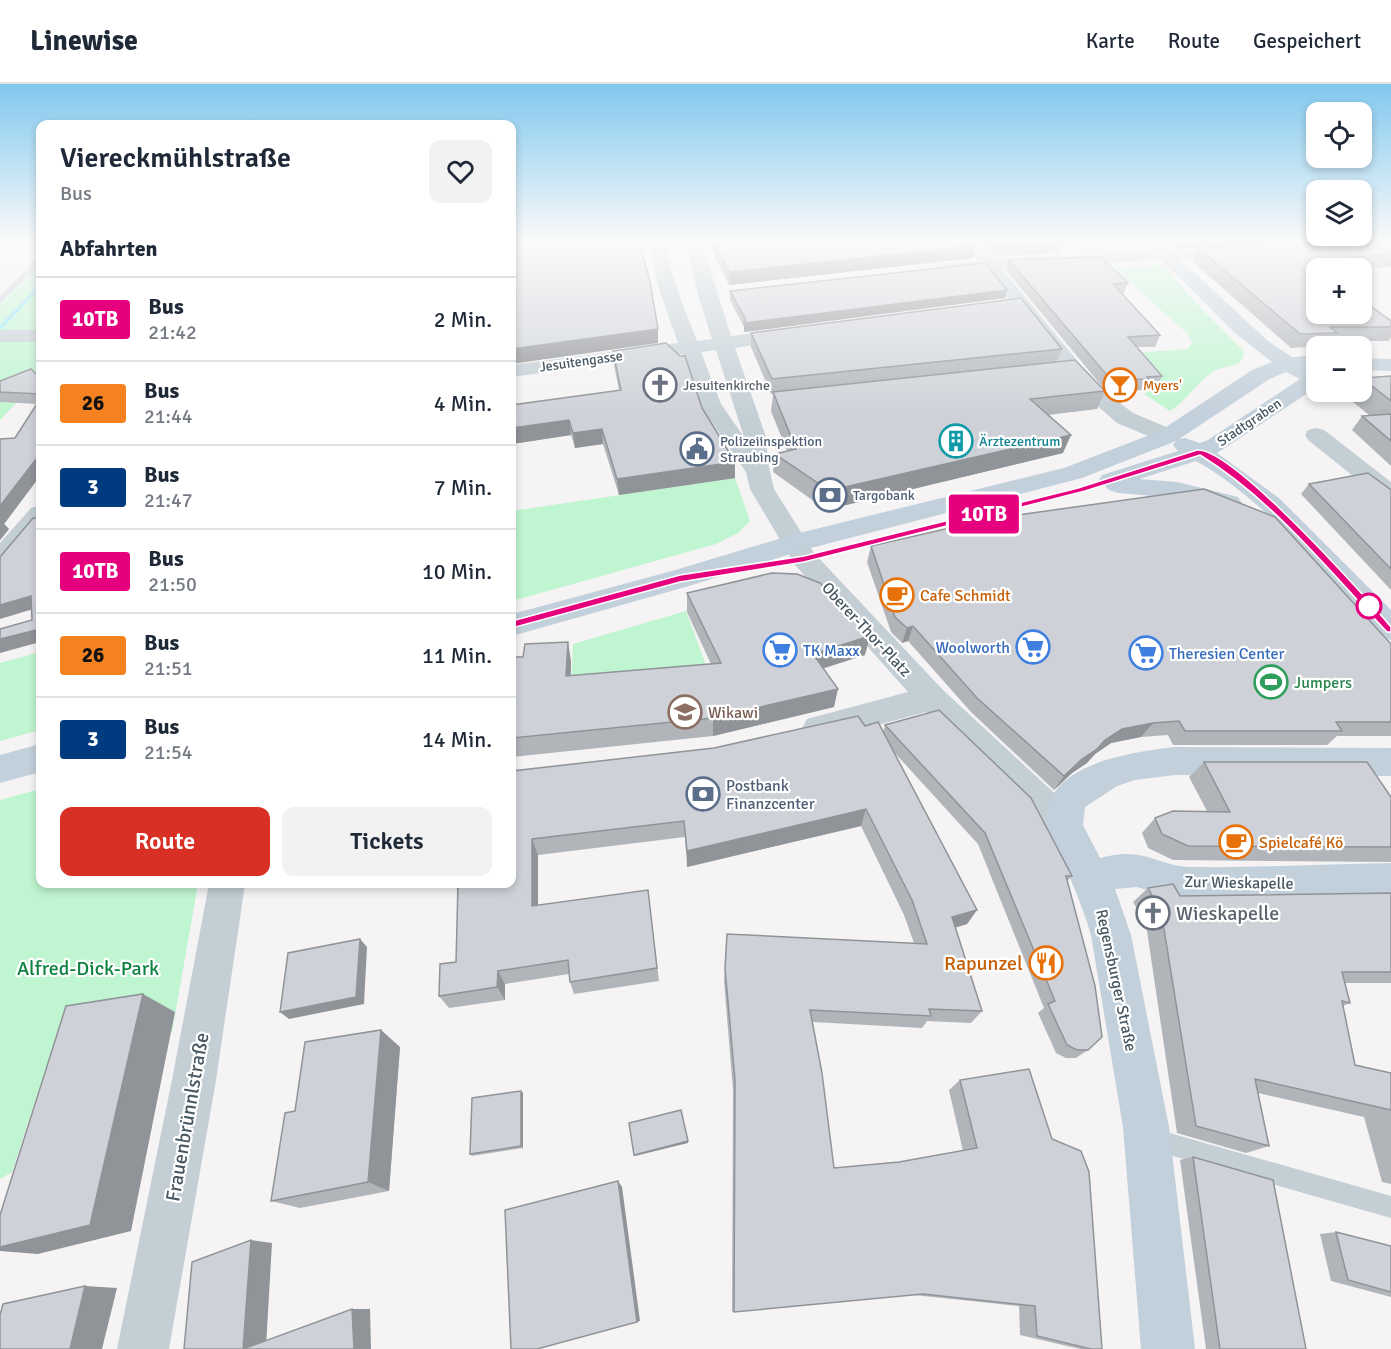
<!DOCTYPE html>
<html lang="de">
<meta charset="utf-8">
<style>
:root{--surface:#fff;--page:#f2f2f3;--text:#1f2937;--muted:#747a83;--line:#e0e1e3;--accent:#d93025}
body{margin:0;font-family:Signika,sans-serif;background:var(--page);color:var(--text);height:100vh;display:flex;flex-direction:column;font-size:22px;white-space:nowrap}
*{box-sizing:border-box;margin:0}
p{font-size:20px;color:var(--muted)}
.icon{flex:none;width:33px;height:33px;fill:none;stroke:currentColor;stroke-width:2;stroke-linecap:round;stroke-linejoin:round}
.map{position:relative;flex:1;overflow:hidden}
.details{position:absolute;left:36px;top:36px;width:480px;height:768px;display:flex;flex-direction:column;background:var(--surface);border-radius:12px;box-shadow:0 3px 9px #0003}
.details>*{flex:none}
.badge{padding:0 12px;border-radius:4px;font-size:21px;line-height:39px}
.tools{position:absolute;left:1306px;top:18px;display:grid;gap:12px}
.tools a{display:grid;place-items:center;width:66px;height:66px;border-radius:12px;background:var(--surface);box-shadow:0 3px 9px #0003;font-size:30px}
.map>.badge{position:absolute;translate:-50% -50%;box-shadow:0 0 0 3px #fff}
h2{padding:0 24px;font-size:22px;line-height:54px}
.round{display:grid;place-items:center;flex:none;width:63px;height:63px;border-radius:12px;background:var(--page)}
.head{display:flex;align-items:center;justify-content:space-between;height:102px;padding:0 24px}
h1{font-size:28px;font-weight:600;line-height:45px}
.cta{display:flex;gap:12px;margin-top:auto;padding:12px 24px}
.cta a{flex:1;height:69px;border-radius:12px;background:var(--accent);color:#fff;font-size:24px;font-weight:600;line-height:69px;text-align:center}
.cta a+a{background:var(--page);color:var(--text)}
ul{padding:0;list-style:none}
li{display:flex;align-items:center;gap:18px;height:84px;padding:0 24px;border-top:2px solid var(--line)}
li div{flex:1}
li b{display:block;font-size:22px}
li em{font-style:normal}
li .badge{min-width:66px;font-weight:700;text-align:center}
header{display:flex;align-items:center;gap:36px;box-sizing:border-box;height:84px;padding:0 30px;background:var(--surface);border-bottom:2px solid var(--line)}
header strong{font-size:28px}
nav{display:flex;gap:33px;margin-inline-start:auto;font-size:21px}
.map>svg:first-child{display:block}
.green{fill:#bff5d0}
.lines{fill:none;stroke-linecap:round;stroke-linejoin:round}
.stream{fill:#88e7f6;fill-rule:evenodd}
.lane{fill:#c3ced5;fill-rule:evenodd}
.street{fill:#c3ced5;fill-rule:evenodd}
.secondary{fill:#c2d0db;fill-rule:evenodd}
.wall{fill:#b1b5ba}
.shaded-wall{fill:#909397}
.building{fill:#ced2d8;stroke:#909397;stroke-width:1.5}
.line{fill:#e6007e;stroke:#fff;stroke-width:1.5}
.stop-dot{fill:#fff;stroke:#e6007e;stroke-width:3}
.labels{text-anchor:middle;stroke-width:4.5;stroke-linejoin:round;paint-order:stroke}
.far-street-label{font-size:14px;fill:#485863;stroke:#fff}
.far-worship-label{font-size:14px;fill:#5b616d;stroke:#fff;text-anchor:start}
.far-food-label{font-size:14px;fill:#c56008;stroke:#fff;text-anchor:start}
.far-service-label{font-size:14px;fill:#4e5e75;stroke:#fff;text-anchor:start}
.far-culture-label{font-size:14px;fill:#0d838f;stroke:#fff;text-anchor:start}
.food-label{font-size:16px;fill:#c56008;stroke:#fff;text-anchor:start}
.street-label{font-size:16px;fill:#485863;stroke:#fff}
.shop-label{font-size:16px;fill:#366cbe;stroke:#fff;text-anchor:start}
.leisure-label{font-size:16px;fill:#27864d;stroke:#fff;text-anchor:start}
.education-label{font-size:16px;fill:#785e54;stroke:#fff;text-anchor:start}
.service-label{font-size:16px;fill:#4e5e75;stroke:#fff;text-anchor:start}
.near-worship-label{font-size:20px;fill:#5b616d;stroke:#fff;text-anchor:start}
.near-food-label{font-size:20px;fill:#c56008;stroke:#fff;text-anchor:end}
.near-park-label{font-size:20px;fill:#0e8240;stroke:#fff}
.near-street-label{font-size:20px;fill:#485863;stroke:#fff}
</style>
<header>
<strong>Linewise</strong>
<nav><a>Karte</a><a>Route</a><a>Gespeichert</a></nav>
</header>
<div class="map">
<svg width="1391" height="1265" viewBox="0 0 1391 1265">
<rect width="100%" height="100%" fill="#f5f3f3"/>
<g class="green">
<polygon points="1073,156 1139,156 1148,165 1087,169"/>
<polygon points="40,181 40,294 0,336 0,222"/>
<path d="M 1164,181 L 1193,216 L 1244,267 C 1243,285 1229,280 1216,286 C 1199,295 1187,317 1170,327 L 1144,310 L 1161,302 L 1134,269 L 1188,265 L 1192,258 L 1188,250 L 1113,183 Z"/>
<polygon points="735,394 750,437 738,449 716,460 512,517 512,427"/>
<polygon points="686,527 711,595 571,608 573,560"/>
<polygon points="40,568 40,646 0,657 0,579"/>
<polygon points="40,705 40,800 198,800 172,948 46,983 12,1088 0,1095 0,716"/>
</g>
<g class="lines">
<polygon class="stream" points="38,202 40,202 40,205 0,246 0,241"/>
<g class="lane">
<polygon points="37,174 40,174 40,180 0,220 0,212"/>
<polygon points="1152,1044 1391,1112 1391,1134 1152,1066 1144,1063 1141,1055 1144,1047"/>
</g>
<g class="street">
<path d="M 647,156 L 663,156 L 678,208 L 697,257 L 712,255 L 698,211 L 685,156 L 701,156 L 731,252 L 793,244 L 800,246 L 803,250 L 800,254 L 735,264 L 766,353 L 768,379 L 774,405 L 814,469 L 943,606 L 1077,730 L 1083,741 L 1077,752 L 1065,756 L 1053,752 L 926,628 L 818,657 L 807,653 L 802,644 L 807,635 L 908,608 L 795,481 L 750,405 L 746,388 L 699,320 L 682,270 L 512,293 L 512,281 L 678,259 L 660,208 ZM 716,266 L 744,353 L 721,320 L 701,268 Z"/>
<polygon points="962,156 978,156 994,175 1244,163 1246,166 1238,171 1002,185 1098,302 1133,329 1176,347 1179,352 1176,357 1160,357 1117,339 1084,310 985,186 938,189 936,185 938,181 978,177"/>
<rect x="0" y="246" width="40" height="12"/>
<polygon points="1316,344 1324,346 1391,398 1391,417 1382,415 1308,356 1305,351 1308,346"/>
<polygon points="40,421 40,445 9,482 0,485 0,459 31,424"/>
<polygon points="209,800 245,800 216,996 169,1265 117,1265 172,996"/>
</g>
<g class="secondary">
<path d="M 1142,156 L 1159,156 L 1268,257 L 1292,273 L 1317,271 L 1317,283 L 1310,284 L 1313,288 L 1317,287 L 1317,303 L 1217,369 L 1279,414 L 1391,526 L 1391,556 L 1380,553 C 1324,490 1270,419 1196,377 L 1139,395 L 1177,398 L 1238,413 L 1242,419 L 1238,425 L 1229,427 L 1177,414 L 1118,409 L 1109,406 L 1099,396 L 1102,391 L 1178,367 L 1173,361 L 1176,357 L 1082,394 L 803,466 L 689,502 L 512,552 L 512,530 L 672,487 L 795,450 L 1064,384 L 1160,347 L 1252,286 L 1272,278 L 1235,249 ZM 1286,288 L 1300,295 L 1208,356 L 1200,359 L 1185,354 L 1179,355 L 1268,296 Z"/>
<polygon points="1362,274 1391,275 1391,287 1362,286"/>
<polygon points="40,660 40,688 0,699 0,671"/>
<path d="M 1175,663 L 1391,664 L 1391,692 L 1175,691 L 1135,696 L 1117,702 L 1085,723 L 1083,741 L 1100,774 C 1146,761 1156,783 1194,783 C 1259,784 1325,780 1391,779 L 1391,815 L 1190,819 L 1137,803 L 1115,805 L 1131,851 L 1169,1043 L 1195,1265 L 1141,1265 L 1123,1043 L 1091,851 C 1083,824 1073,800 1061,774 C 1057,764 1048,751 1047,740 C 1041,680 1132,668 1175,663 Z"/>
</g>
</g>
<g class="wall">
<polygon points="710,156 971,156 973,174 729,201 715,173"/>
<polygon points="981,156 1062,156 1064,157 1060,169 994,172"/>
<polygon points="1166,156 1277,156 1178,165"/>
<polygon points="1391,156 1391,183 1362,185 1362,184 1317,184 1391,237 1391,253 1389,257 1332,257 1328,262 1291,264 1193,178 1199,165"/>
<polygon points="1009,176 1128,199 1124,209 1122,210 1160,251 1155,263 1137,263 1162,292 1156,304 1144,304 1143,306 1109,308 1100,300 1006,186"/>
<polygon points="1007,206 1005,214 744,248 744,243 730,216 730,207"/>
<polygon points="751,249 1062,265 1057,278 1105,307 1097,325 1048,331 1063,369 842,422 815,418 773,388 775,370 787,367 771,327 773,310 771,310 751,263"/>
<polygon points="613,267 702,324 735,394 619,411 603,360 575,364 571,351 512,360 619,306 614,281"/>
<polygon points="1391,292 1391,382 1352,346 1362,332 1369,331 1348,314 1353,308 1362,308 1362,294"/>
<polygon points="40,294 40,392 4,440 9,445 0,456 15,354 37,320 0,318 0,297"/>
<polygon points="1309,400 1391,406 1391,506 1301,410"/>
<polygon points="871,462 1391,560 1391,652 1337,652 1327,661 1173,661 1168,651 1141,653 1111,659 1095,670 1087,679 1072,689 1054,706 971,628 908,557 902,559 891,548 867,478"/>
<polygon points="687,509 865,571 823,584 834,623 713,652 512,673 512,677 512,573 571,577 571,592 711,580 687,528"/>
<polygon points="885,641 1072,792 1067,797 1088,966 1076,974 1066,974 1056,969 1038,929 1044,924 978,760 893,667 977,826 967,840 955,844 982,927 971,939 927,937 922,944 813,938 834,1084 899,1078 963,1067 949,1006 960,996 1102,1265 1080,1265 1020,1251 1019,1222 914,1211 732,1228 733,1006 724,897 727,850 914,859 904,831 861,742 687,783 685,753 538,771 538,821 648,806 659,897 574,910 570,898 569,890 505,900 505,916 449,924 439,912 456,878 458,807 454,800 512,800 512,687 714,664 865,642 883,648"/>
<polygon points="1204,678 1391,713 1391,778 1173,776 1148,764 1142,749 1155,734 1207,727 1189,693"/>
<polygon points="279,800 296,800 281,801"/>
<polygon points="1148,804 1180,812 1391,809 1391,899 1345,899 1350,919 1343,922 1355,981 1391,989 1391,1100 1382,1098 1364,1033 1258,1009 1269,1062 1246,1069 1177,1049 1146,840 1133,818"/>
<polygon points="400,963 389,1107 300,1124 271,1117 295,1027"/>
<polygon points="521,1007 523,1009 523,1064 472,1072 470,1070"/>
<polygon points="1193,1073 1306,1265 1206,1265 1180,1076"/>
<polygon points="1336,1148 1391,1162 1391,1213 1331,1197 1320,1150"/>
</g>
<g class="shaded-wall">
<polygon points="1182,156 1277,156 1178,165"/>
<polygon points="976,162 973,174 729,201 730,188"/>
<polygon points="1007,206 1005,214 744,248 744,239"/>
<polygon points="658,245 658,259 512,280 512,265"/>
<polygon points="569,336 571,351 512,360 512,344"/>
<polygon points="602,345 603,360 575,364 573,349"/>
<polygon points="1071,351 1063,369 842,422 845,403"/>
<polygon points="40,370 40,392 4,440 9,445 0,456 0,422"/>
<polygon points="735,378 735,394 619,411 617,395"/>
<polygon points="31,512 40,523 0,535 0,521"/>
<polygon points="913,542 908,557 902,559 907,544"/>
<polygon points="40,545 40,558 0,569 0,555"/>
<polygon points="870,552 865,571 809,589 813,570"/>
<polygon points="568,558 571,577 570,611 566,592"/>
<polygon points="838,605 834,623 713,652 713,634"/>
<polygon points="1153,639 1141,653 1111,659 1095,670 1087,679 1072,689 1054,706 1064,692 1082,675 1105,656 1122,645"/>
<polygon points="866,725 861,742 687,783 687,767"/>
<polygon points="532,755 538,771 538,837 532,822"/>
<polygon points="977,826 967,840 943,847 952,833"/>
<polygon points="360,855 367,863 364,920 289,935 280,928"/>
<polygon points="498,887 505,900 505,916 497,903"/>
<polygon points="143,910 175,928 131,1147 38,1170 0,1167 0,1163"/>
<polygon points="381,946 400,963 389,1107 368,1098"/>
<polygon points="521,1007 523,1009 523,1064 521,1062"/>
<polygon points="688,1057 688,1059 635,1072 634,1071"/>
<polygon points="618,1097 622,1103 640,1237 537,1265"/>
<polygon points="251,1156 272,1159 266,1263 243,1265"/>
<polygon points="85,1202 117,1204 102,1265 70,1265"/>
<polygon points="352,1225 370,1225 371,1265 354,1265"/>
</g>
<g class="building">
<polygon points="512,156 639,156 650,198 658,245 512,265"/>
<polygon points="714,156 971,156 976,162 730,188 715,161"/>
<polygon points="994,156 1062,156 1064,157 997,159"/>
<polygon points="1297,156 1391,156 1391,171 1309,176 1320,184 1317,184 1317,230 1362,230 1362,216 1391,237 1391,243 1330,243 1337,249 1300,250 1199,165"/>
<polygon points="1101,173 1128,199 1113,200 1160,251 1128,253 1162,292 1147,293 1149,295 1114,296 1105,289 1009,176"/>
<polygon points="985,179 1007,206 744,239 746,236 730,207"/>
<polygon points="1021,214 1062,265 772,295 751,249"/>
<polygon points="666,259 680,272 685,272 702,324 735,378 617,395 602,345 573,349 569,336 512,344 512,321 621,306 613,267"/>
<polygon points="1075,276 1105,307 1030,315 1071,351 845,403 818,399 775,370 796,365 773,308"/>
<polygon points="31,285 40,294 40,310 0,308 0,297"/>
<polygon points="1391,292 1391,317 1362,294"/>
<polygon points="40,315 40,370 0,422 0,355 15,354"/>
<polygon points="1391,330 1391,357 1362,332"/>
<polygon points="1368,389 1391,406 1391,485 1309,400"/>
<polygon points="1204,405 1275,433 1391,560 1391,638 1336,638 1342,647 1185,647 1179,637 1153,639 1122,645 1105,656 1097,665 1082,675 1064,692 977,614 913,542 907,544 895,533 871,462 989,435"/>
<polygon points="33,434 40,434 40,545 0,555 0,545 32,536 31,512 0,521 0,473"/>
<polygon points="772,489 797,490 820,499 870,552 813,570 838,605 713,634 512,654 512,573 523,573 525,560 568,558 566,592 721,579 687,509"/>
<polygon points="939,626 1031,714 1072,792 1066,792 1095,902 1102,953 1088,966 1077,966 1067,961 1048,920 1055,917 985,749 885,641"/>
<polygon points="858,632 865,642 878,638 977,826 952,833 982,927 929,925 931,932 810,926 822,989 834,1084 899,1078 977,1064 960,996 1029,985 1052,1055 1081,1067 1089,1088 1102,1265 1091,1265 1037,1252 1035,1222 923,1210 734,1228 735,996 725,884 727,850 927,860 912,816 866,725 687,767 684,737 532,755 532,822 648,806 657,884 570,898 568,876 498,887 497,903 439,912 440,880 456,878 458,800 512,800 512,687 714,664"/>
<polygon points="1204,678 1367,678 1391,713 1391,763 1188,762 1162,750 1155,734 1173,727 1230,728"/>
<polygon points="1173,800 1180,812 1391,809 1391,888 1342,888 1350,919 1342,917 1355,981 1391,989 1391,1027 1391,1026 1255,995 1269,1062 1196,1042 1161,827 1148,804"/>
<polygon points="360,855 356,913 280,928 288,869"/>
<polygon points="143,910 90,1141 0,1163 0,1131 66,922"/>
<polygon points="381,946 368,1098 271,1117 285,1029 295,1027 305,958"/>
<polygon points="521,1007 521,1062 470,1070 472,1014"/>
<polygon points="681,1026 688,1057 634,1071 629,1039"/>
<polygon points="1193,1073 1273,1096 1306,1265 1220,1265"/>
<polygon points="618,1097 637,1238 537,1265 511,1265 505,1126"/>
<polygon points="1336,1148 1391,1162 1391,1208 1348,1196"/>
<polygon points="251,1156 243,1265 352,1225 354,1265 184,1265 192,1178"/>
<polygon points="85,1202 70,1265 0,1265 0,1231 3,1220"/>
</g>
<linearGradient id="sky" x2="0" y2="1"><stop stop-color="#81c8ee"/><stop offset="0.47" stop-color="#fafafa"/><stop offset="1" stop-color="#fafafa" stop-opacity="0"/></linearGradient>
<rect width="1391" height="333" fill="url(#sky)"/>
<path class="line" d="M 1197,366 C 1232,363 1365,512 1391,543 L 1391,548 L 1387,548 C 1328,486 1273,416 1200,371 L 1085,407 L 804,478 L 680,498 L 512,544 L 506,541 L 512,537 L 680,491 L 804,472 L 1022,418 L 1078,404 Z"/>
<defs>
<symbol id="church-ring" viewBox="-11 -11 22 22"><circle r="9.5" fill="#fff" stroke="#6b7280" stroke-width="1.5"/><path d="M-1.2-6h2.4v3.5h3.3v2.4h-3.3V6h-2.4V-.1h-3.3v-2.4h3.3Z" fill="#6b7280"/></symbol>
<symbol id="bar-ring" viewBox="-11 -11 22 22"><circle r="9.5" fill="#fff" stroke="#e8710a" stroke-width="1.5"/><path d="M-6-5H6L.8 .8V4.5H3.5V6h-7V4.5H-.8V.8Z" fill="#e8710a"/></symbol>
<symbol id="building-ring" viewBox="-11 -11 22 22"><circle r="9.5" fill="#fff" stroke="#0f9aa8" stroke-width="1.5"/><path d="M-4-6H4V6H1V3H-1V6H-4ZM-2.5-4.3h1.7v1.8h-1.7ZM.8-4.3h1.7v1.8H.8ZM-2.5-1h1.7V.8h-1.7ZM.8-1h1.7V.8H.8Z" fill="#0f9aa8"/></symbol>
<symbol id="civic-ring" viewBox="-11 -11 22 22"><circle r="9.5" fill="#fff" stroke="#5c6f8a" stroke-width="1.5"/><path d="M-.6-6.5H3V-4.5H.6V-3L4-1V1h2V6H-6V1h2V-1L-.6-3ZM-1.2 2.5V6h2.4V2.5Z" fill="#5c6f8a"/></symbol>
<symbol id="bank-ring" viewBox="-11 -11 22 22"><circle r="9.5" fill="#fff" stroke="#5c6f8a" stroke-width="1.5"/><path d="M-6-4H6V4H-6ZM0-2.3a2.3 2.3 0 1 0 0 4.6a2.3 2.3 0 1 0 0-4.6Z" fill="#5c6f8a"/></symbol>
<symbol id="cafe-ring" viewBox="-11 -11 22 22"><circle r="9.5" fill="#fff" stroke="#e8710a" stroke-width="1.5"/><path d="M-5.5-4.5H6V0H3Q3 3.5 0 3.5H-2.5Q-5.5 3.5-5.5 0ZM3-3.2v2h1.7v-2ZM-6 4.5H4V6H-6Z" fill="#e8710a"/></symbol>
<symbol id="supermarket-ring" viewBox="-11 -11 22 22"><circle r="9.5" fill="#fff" stroke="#3f7fe0" stroke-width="1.5"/><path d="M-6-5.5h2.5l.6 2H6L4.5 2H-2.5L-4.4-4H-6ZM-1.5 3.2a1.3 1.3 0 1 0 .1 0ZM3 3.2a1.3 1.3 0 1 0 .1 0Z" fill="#3f7fe0"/></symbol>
<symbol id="stadium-ring" viewBox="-11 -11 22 22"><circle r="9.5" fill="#fff" stroke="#2e9e5b" stroke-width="1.5"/><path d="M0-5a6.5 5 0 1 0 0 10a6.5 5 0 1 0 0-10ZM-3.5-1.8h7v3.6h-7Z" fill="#2e9e5b"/></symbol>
<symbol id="school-ring" viewBox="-11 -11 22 22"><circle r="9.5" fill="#fff" stroke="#8d6e63" stroke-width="1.5"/><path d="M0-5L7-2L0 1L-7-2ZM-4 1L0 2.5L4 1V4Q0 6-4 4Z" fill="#8d6e63"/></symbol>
<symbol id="restaurant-ring" viewBox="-11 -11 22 22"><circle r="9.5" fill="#fff" stroke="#e8710a" stroke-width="1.5"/><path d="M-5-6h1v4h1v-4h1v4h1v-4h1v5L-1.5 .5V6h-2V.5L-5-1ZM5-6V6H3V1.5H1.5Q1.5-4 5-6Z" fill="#e8710a"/></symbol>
</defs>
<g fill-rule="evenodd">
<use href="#church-ring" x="641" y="282" width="38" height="38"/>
<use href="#bar-ring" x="1101" y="282" width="38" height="38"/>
<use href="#building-ring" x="937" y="338" width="38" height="38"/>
<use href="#civic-ring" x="678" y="346" width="38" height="38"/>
<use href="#bank-ring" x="811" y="392" width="38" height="38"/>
<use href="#cafe-ring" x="878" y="492" width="38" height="38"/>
<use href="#supermarket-ring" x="1014" y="544" width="38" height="38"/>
<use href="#supermarket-ring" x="761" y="547" width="38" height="38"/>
<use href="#supermarket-ring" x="1127" y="550" width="38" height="38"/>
<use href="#stadium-ring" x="1252" y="579" width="38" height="38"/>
<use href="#school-ring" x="666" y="609" width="38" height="38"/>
<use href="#bank-ring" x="684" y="691" width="38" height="38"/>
<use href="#cafe-ring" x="1217" y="739" width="38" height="38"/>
<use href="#church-ring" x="1134" y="810" width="38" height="38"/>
<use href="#restaurant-ring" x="1027" y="860" width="38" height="38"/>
</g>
<circle class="stop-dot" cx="1369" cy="522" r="12"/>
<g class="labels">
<g class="far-street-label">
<text transform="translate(581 277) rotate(-8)" y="5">Jesuitengasse</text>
<text transform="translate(1249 338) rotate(-34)" y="5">Stadtgraben</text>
</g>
<g class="far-worship-label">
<text x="683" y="306">Jesuitenkirche</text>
</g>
<g class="far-food-label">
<text x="1143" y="306">Myers'</text>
</g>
<g class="far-service-label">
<text x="720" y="362">Polizeiinspektion<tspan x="720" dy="16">Straubing</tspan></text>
<text x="853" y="416">Targobank</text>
</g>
<g class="far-culture-label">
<text x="979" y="362">Ärztezentrum</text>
</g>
<g class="food-label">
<text x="920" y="517">Cafe Schmidt</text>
<text x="1259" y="764">Spielcafé Kö</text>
</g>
<g class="street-label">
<text transform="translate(867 545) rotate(47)" y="6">Oberer-Thor-Platz</text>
<text transform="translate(1239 798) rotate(1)" y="6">Zur Wieskapelle</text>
<text transform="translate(1117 896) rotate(78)" y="6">Regensburger Straße</text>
</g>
<g class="shop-label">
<text x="1010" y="569" text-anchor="end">Woolworth</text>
<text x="803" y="572">TK Maxx</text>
<text x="1169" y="575">Theresien Center</text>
</g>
<g class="leisure-label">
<text x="1294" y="604">Jumpers</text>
</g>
<g class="education-label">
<text x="708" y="634">Wikawi</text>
</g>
<g class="service-label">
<text x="726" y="707">Postbank<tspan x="726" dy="18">Finanzcenter</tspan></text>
</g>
<g class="near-worship-label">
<text x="1176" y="836">Wieskapelle</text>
</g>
<g class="near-food-label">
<text x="1023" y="886">Rapunzel</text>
</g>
<g class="near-park-label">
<text x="88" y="891">Alfred-Dick-Park</text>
</g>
<g class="near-street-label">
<text transform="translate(187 1033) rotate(-80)" y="7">Frauenbrünnlstraße</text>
</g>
</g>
</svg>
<div class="tools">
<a><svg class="icon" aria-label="locate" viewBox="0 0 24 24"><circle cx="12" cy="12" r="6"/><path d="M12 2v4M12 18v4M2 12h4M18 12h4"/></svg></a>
<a><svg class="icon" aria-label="layers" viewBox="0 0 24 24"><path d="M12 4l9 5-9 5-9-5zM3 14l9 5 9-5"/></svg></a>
<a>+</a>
<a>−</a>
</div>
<b class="badge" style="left:984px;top:430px;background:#e6007e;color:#fff">10TB</b>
<section class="details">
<div class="head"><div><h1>Viereckmühlstraße</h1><p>Bus</p></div><a class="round"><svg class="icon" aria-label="heart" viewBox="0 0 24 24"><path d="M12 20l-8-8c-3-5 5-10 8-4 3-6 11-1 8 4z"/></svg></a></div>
<h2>Abfahrten</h2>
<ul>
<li><span class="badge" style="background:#e6007e;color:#fff">10TB</span><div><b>Bus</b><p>21:42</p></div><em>2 Min.</em></li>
<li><span class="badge" style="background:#f58220;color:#111">26</span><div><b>Bus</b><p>21:44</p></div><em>4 Min.</em></li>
<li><span class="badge" style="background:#003b80;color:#fff">3</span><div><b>Bus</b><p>21:47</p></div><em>7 Min.</em></li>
<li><span class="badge" style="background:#e6007e;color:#fff">10TB</span><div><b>Bus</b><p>21:50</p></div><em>10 Min.</em></li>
<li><span class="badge" style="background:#f58220;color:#111">26</span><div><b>Bus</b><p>21:51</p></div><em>11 Min.</em></li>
<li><span class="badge" style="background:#003b80;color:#fff">3</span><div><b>Bus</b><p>21:54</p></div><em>14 Min.</em></li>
</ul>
<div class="cta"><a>Route</a><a>Tickets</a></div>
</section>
</div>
